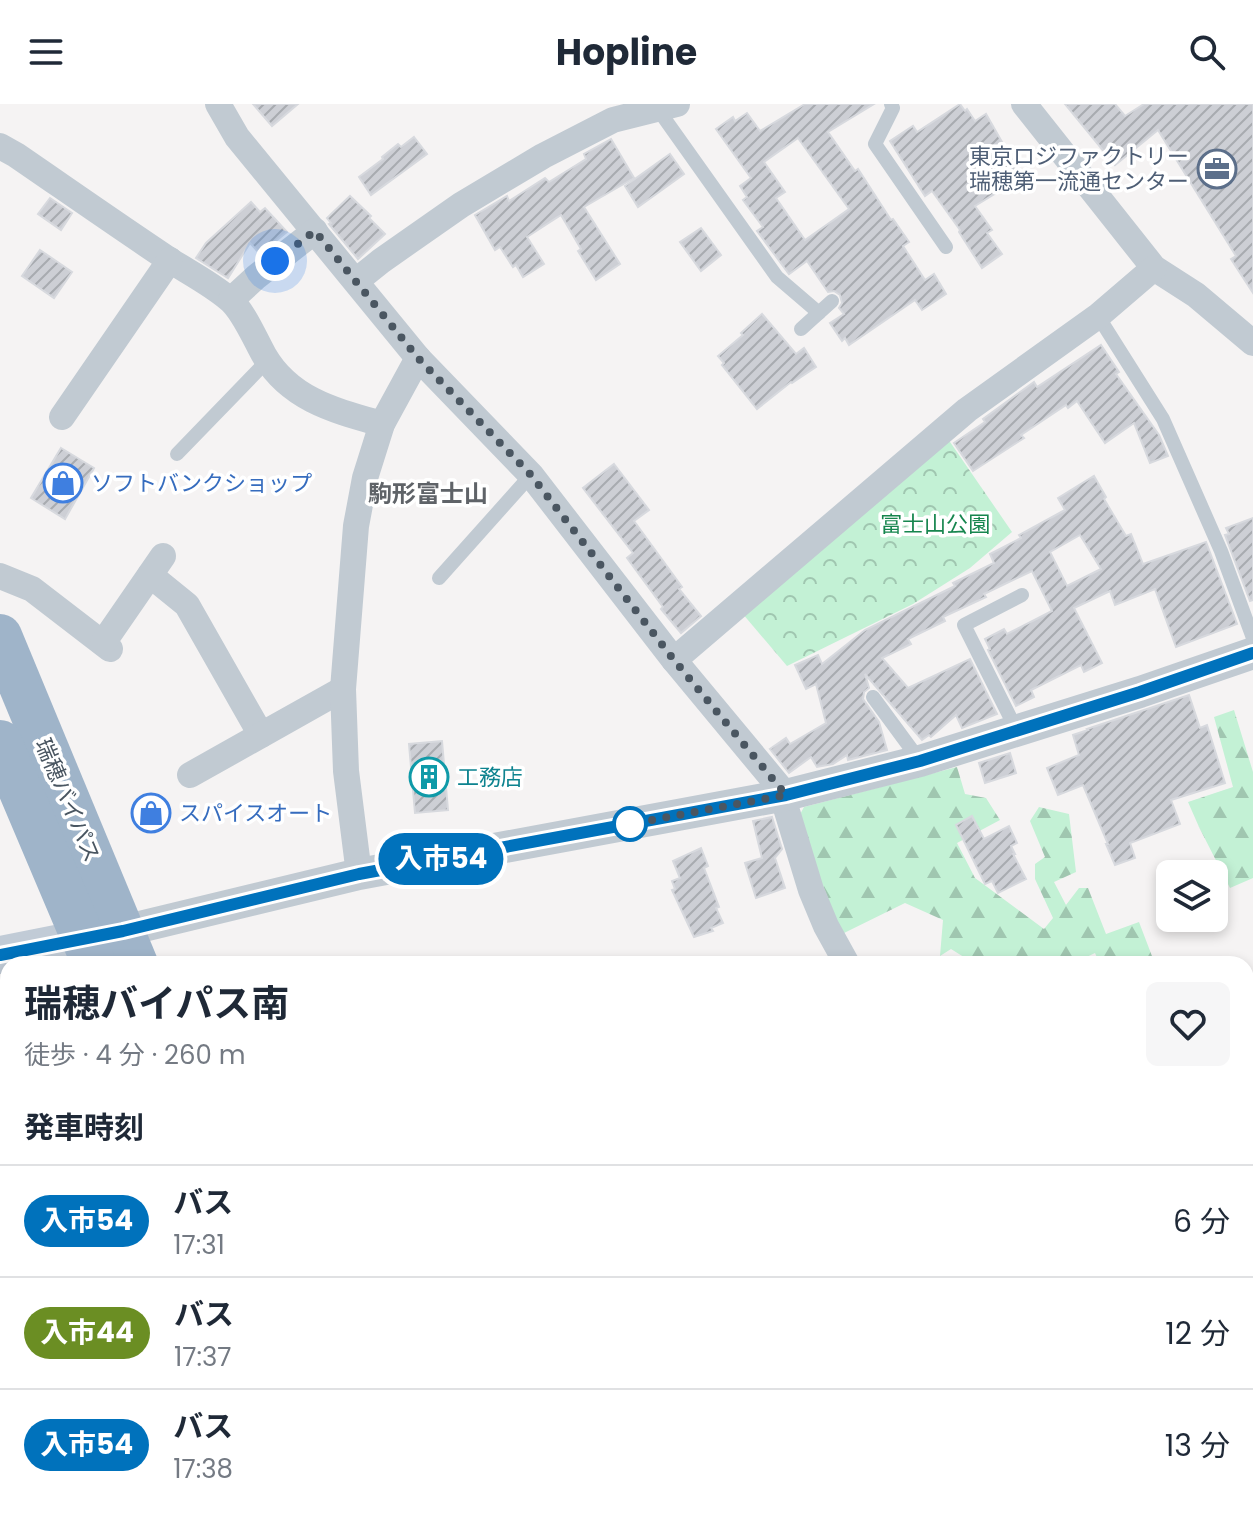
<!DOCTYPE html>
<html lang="ja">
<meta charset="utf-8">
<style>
:root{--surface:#fff;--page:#f6f6f7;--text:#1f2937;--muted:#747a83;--line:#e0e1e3}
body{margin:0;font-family:Poppins,"Noto Sans JP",sans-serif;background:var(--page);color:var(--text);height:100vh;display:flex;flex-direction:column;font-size:30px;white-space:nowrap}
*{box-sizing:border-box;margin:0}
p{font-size:26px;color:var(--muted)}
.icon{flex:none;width:44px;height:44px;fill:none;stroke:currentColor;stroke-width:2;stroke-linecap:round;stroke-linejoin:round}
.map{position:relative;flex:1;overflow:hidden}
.panel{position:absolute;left:0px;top:852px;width:1254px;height:562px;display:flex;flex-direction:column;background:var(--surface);border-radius:24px 24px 0 0;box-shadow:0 4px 12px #0003}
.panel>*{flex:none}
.badge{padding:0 16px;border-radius:26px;font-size:28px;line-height:52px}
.fabs{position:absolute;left:1156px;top:756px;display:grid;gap:16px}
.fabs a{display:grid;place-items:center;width:72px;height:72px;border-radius:12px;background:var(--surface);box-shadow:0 4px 12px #0003;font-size:40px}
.you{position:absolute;width:40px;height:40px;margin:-20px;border:6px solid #fff;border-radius:50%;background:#1a73e8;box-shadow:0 0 0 12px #1a73e833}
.map>.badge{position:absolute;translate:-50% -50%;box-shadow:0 0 0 4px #fff}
h2{padding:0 24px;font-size:30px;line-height:72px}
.round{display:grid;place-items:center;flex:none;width:84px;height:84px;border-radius:12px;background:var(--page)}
.headline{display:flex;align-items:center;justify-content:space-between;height:136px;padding:0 24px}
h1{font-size:38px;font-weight:700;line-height:60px}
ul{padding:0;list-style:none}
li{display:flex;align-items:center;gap:24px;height:112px;padding:0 24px;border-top:2px solid var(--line)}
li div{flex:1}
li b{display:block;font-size:30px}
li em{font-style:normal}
li .badge{min-width:88px;font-weight:700;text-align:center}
header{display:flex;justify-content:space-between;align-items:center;height:104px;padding:0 24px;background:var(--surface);font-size:36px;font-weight:700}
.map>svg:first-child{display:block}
.forest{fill:url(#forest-firs)}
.park{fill:url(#park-crowns)}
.building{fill:url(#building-hatch);stroke:#d7d9de;stroke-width:2;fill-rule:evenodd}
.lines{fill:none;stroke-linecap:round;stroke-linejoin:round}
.service{stroke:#c1cad2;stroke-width:14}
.minor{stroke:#c1cad2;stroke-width:26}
.tertiary{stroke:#c1cad2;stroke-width:32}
.secondary{stroke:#c1cbd6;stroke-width:38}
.trunk{stroke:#9fb4c9;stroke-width:44}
.line-casing{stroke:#fff;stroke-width:18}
.line{stroke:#0072bc;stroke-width:12}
.walk{stroke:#4a5661;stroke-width:8;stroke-dasharray:0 14.4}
.stop-dot{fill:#fff;stroke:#0072bc;stroke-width:4}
.labels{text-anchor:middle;stroke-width:7;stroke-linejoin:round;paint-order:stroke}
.service-label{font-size:22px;fill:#4e5e75;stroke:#fff;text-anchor:end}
.shop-label{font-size:22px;fill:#366cbe;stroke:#fff;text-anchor:start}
.park-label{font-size:22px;fill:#17864f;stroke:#fff}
.culture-label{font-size:22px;fill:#0d838f;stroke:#fff;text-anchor:start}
.street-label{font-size:22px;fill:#4a5661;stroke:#fff}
.neighbourhood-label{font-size:24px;font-weight:bold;fill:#5f6368;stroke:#fff}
</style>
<header><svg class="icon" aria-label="menu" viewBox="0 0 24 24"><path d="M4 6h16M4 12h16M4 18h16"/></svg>Hopline<svg class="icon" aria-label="search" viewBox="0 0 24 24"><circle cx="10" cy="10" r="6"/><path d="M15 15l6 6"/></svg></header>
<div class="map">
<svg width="1253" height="1413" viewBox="0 0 1253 1413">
<defs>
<pattern id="forest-firs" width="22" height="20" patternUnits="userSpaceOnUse" patternTransform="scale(2)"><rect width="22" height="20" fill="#c3f1d5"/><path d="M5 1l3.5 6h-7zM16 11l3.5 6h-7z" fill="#a0c6b0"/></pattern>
<pattern id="park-crowns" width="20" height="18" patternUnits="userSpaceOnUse" patternTransform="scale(2)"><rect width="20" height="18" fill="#c3f1d5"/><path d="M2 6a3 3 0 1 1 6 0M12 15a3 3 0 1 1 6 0" fill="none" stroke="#a0c6b0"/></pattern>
<pattern id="building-hatch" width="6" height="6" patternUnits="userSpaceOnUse" patternTransform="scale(2)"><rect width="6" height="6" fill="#cdcfd5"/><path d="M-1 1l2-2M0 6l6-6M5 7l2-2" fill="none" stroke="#a8abb0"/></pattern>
</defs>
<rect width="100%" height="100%" fill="#f5f3f3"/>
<g class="forest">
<polygon points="1234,606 1253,668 1253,774 1230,784 1199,723 1188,698 1233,683 1214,613"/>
<polygon points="957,663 965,690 986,694 1000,716 957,739 975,774 1044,825 1053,814 1035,775 1035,760 1045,753 1030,717 1039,703 1069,710 1076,768 1054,778 1066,801 1079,784 1088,784 1106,830 1139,818 1155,860 1100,860 1095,849 1072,860 975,860 951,845 940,852 943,816 905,799 842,830 797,716 804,703"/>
</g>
<polygon class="park" points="948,335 1012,428 970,464 913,500 787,562 742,509"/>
<g class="building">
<polygon points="253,0 298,0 272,22"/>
<path d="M 805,0 L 874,0 L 828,28 L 855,67 L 858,65 L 891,116 L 893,115 L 909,138 L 903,142 L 925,176 L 934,170 L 946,190 L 922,206 L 915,196 L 849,241 L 845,234 L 842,237 L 830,219 L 844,210 L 839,204 L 842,199 L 840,191 L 834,187 L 828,188 L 807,157 L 789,170 L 757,127 L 763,123 L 743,96 L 747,93 L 740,82 L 751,74 L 716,25 L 733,13 L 735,17 L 747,9 L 760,27 ZM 798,34 L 849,105 L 805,136 L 776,94 L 785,88 L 764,58 Z"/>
<polygon points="960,0 965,7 967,5 975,17 986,10 1022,73 975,102 992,126 987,129 1002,150 982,164 959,128 960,126 932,87 925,92 890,37 913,22 917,28"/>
<polygon points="1065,0 1115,0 1125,12 1144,0 1253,0 1253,189 1231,155 1236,152 1158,26 1115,61"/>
<polygon points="414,33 427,50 371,91 359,73 383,55 382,53 398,40 401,43"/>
<polygon points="611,35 634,74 584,103 620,160 596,176 578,147 581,145 561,111 527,133 544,160 523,173 516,161 513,163 500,143 495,146 475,111 507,92 509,97 545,74 549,78 586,55 584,50"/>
<polygon points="670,50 684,70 638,103 625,82"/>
<polygon points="350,92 371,112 369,114 385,130 358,155 329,120 331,119 327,114"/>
<polygon points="50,94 72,109 61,126 38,110"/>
<polygon points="251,98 260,108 265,104 287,128 260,150 250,139 228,174 196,154 206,139"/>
<polygon points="701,124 721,151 701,167 680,138"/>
<polygon points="40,146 72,168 54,194 22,172"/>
<polygon points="762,210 796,250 804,244 816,263 792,279 791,278 757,305 722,261 724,259 718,252 743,231 741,229"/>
<polygon points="1101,241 1119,268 1116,270 1159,331 1168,352 1150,359 1134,319 1105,339 1077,297 1068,304 1066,301 1021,331 1024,334 973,367 954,339 985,318 983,315 1034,278 1037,283"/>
<polygon points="61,344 94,364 65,415 31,394"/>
<polygon points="614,360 649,406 634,417 682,483 679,485 701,512 681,529 661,505 663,503 627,454 633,449 583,384"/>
<path d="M 1094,372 L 1106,393 L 1104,395 L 1126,432 L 1131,430 L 1143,460 L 1206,438 L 1237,520 L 1176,543 L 1155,485 L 1115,501 L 1110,487 L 1074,504 L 1102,559 L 1084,568 L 1081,561 L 1031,586 L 1034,593 L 1016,602 L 988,546 L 990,545 L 985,535 L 1004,525 L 1007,530 L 1052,507 L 1032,467 L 984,490 L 986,493 L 943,513 L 945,517 L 908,535 L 911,540 L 882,554 L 908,584 L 970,555 L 997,610 L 962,624 L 956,611 L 931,633 L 929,631 L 922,636 L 865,570 L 869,584 L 864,588 L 863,595 L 879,618 L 887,646 L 848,656 L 847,651 L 833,660 L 817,663 L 811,653 L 789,669 L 770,645 L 786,634 L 790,640 L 826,619 L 816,580 L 806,585 L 795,561 L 818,551 L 822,560 L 865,526 L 955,482 L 953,479 L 994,459 L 990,450 L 1021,434 L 1019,431 L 1065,406 L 1058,394 ZM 1080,431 L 1101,465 L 1067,482 L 1050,448 Z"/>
<polygon points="1253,414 1253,496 1250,497 1225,431 1229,430 1226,424"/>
<polygon points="1189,591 1200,624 1207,621 1225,679 1171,696 1180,720 1130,739 1135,754 1115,761 1106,740 1108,740 1083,681 1058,691 1047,664 1079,651 1073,631 1088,626 1087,625"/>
<polygon points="442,637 448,706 415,709 409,640"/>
<polygon points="1010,649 1016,669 985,679 979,659"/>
<polygon points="972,712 984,735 1009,722 1017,739 1011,742 1015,750 1013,750 1026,775 998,789 992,777 985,780 956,721"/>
<polygon points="772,713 782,745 775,754 785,784 756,794 745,759 762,754 753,717"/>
<polygon points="701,744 708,762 704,764 719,803 716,804 723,819 711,824 713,827 694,833 672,786 675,785 672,777 680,774 673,757"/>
</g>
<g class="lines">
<g class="service">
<polyline points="891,0 893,4 875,40 946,143"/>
<polyline points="657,4 777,173 819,209"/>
<polyline points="1098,212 1163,315 1221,447 1253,534"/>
<polyline points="801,225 832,197"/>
<polyline points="177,350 267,257"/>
<polyline points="439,474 531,371"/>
<polyline points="873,593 920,657"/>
<polyline points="1017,627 964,521 1022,491"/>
</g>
<g class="minor">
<polyline points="218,0 237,33 418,254 531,371 674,556 786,691 786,704 811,786 826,822 847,860"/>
<polyline points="1024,0 1154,164 1196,191 1253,239"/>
<path d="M 0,42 L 16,51 C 67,86 117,121 168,155 C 188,168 210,179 229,195 C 243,206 255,235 264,251 C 290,296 336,307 382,320"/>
<polyline points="356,177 381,157 461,101 543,52 613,16 677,0"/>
<polyline points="231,196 256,173 315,127"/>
<polyline points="62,313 170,156"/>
<polyline points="150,471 187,501 261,631"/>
<polyline points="0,472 32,485 110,545"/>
<polyline points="103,539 163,452"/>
<polyline points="674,556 967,306 1098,212 1154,164"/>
<polyline points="190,671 343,585"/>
<polyline points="359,770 346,667 343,585 356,422 365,374 382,320 418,254"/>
<polyline points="0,1352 8,1361"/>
<polyline points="49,1406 56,1413"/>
<polyline points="1205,1406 1210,1413"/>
</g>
<polyline class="tertiary" points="123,827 359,770 786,691 920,657 1140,588 1253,549"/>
<polyline class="secondary" points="0,851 112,829"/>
<g class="trunk">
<polyline points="0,532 136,860"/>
<polyline points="0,638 94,860"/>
<polyline points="322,1406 325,1413"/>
<polyline points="362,1406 365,1413"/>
</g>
</g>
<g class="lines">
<defs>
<polyline id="line" points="0,851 123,827 359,770 786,691 920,657 1140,588 1253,549"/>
</defs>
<use href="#line" class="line-casing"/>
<use href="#line" class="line"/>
<polyline class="walk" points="275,157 315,127 418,254 531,371 674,556 786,691 630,720"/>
</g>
<defs>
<symbol id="office-ring" viewBox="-11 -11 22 22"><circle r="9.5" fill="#fff" stroke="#5c6f8a" stroke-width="1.5"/><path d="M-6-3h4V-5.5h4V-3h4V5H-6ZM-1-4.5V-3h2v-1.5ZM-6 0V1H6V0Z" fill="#5c6f8a"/></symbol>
<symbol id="shop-ring" viewBox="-11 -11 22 22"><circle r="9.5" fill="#fff" stroke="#3f7fe0" stroke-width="1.5"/><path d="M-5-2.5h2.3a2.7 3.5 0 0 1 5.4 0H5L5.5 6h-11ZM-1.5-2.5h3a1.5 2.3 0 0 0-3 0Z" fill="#3f7fe0"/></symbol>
<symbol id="building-ring" viewBox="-11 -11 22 22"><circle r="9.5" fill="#fff" stroke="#0f9aa8" stroke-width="1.5"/><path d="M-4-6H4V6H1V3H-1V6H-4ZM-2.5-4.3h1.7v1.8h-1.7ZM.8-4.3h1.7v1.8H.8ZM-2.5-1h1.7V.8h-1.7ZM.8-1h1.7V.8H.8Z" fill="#0f9aa8"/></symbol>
</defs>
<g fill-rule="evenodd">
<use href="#office-ring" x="1195" y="43" width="44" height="44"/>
<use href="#shop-ring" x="41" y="357" width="44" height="44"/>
<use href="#building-ring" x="407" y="651" width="44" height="44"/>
<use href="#shop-ring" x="129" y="687" width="44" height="44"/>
</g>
<circle class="stop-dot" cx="630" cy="720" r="16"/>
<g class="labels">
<g class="service-label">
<text x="1189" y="60">東京ロジファクトリー<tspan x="1189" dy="25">瑞穂第一流通センター</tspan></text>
</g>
<g class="shop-label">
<text x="91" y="387">ソフトバンクショップ</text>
<text x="179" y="717">スパイスオート</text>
</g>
<g class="park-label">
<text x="935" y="428">富士山公園</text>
</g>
<g class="culture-label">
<text x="457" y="681">工務店</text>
</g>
<g class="street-label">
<text transform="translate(68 696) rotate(67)" y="8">瑞穂バイパス</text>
</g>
<g class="neighbourhood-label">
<text x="428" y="398">駒形富士山</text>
</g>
</g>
</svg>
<div class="fabs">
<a><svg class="icon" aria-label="layers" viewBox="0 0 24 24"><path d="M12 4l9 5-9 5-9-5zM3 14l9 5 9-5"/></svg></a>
</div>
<div class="you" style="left:275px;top:157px"></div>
<b class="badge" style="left:441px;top:755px;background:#0072bc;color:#fff">入市54</b>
<section class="panel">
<div class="headline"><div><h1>瑞穂バイパス南</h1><p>徒歩 · 4 分 · 260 m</p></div><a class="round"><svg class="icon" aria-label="heart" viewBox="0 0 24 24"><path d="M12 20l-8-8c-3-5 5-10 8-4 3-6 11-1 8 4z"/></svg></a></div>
<h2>発車時刻</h2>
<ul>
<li><span class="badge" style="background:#0072bc;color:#fff">入市54</span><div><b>バス</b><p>17:31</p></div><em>6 分</em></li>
<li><span class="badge" style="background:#6b8e23;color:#fff">入市44</span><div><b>バス</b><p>17:37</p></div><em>12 分</em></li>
<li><span class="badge" style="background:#0072bc;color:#fff">入市54</span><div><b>バス</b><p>17:38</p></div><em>13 分</em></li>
</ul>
</section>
</div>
